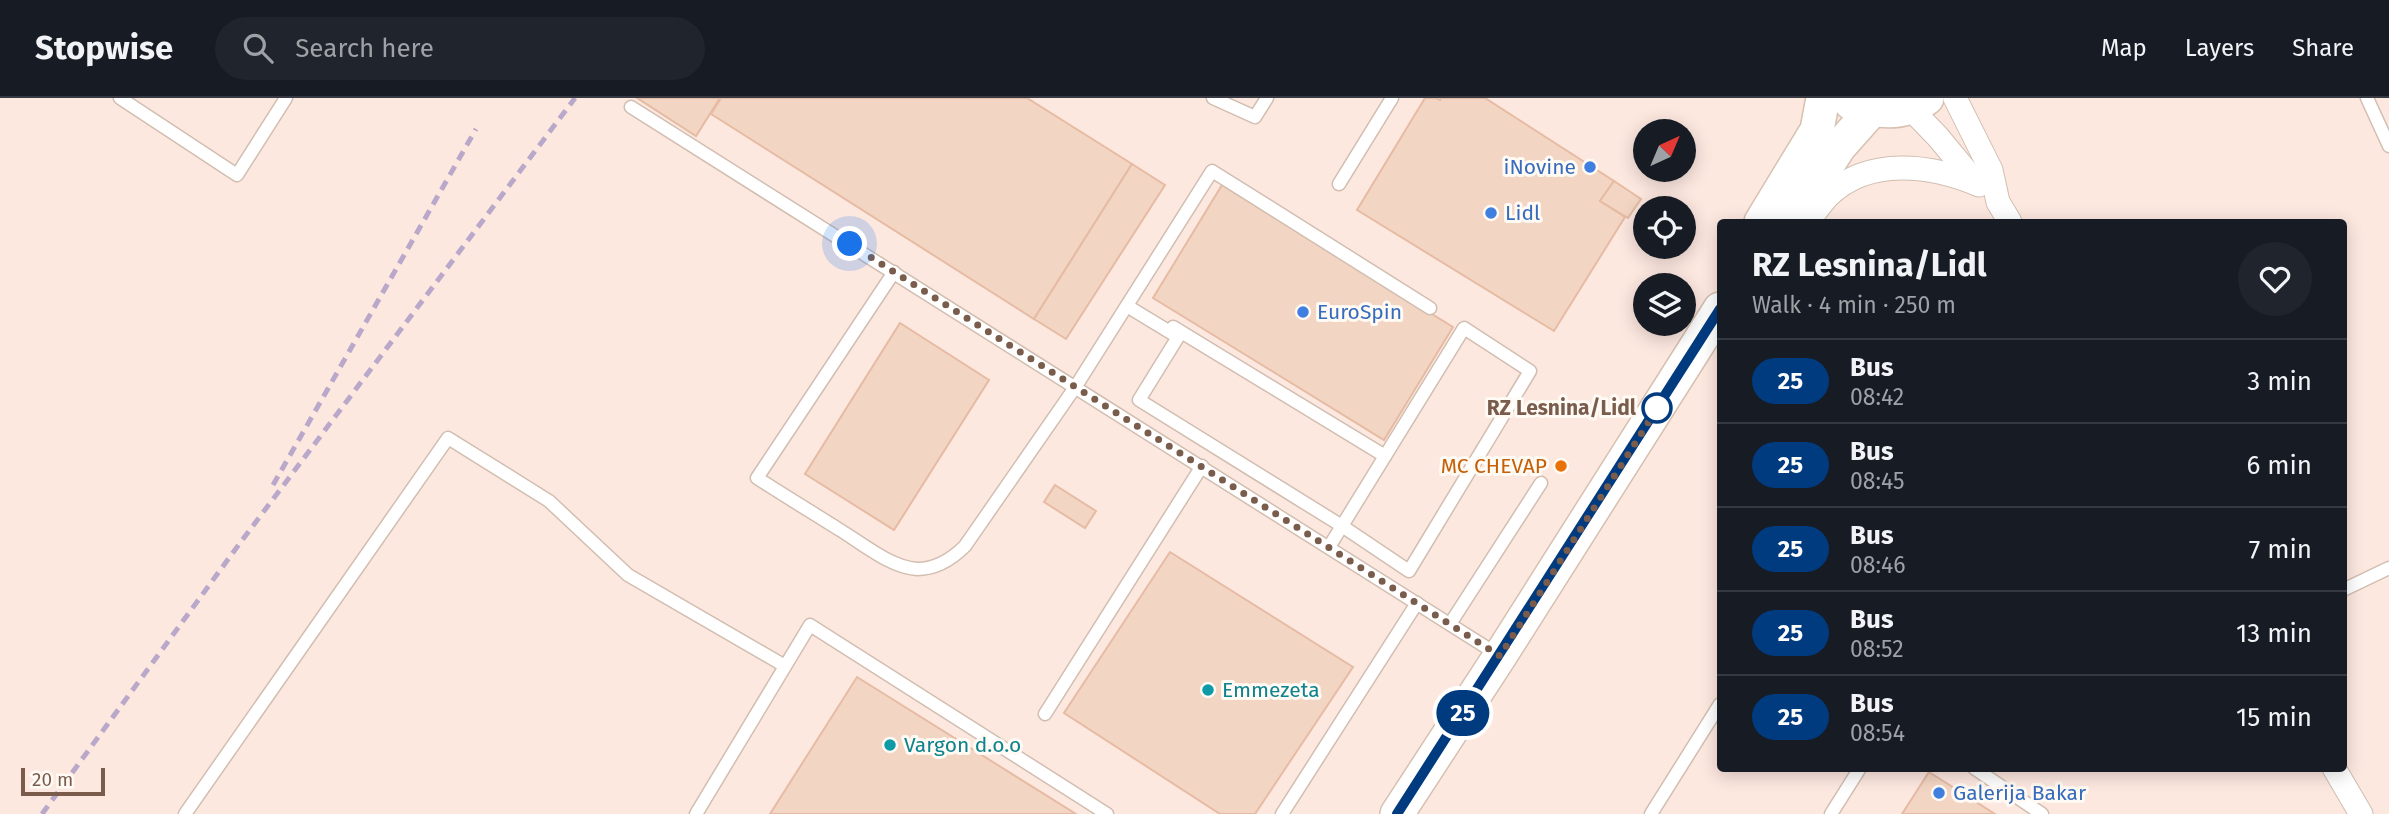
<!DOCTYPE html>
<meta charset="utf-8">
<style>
:root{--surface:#171b24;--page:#20242c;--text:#f1f3f6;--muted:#9ea1a6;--line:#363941}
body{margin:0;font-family:"Fira Sans",sans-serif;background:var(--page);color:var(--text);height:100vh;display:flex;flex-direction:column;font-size:26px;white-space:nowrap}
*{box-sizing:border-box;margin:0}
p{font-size:23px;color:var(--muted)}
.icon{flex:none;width:38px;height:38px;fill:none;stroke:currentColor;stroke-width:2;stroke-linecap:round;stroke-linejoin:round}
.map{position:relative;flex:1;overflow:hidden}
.details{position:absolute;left:1717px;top:121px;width:630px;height:553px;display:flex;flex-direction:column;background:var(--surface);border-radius:7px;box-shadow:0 4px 18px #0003}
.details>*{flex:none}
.badge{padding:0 14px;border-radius:23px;font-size:24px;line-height:46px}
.needle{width:46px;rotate:44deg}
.controls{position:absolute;left:1633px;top:21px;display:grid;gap:14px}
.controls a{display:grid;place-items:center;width:63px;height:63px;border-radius:50%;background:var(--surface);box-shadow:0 4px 18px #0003;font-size:35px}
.scale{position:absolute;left:21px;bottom:18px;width:84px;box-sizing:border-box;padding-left:7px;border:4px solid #7a5c4d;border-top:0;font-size:19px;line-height:24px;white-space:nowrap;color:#7a5c4d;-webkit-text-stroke:5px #fffaf3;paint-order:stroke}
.you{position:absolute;width:35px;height:35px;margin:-18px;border:5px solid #fff;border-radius:50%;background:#1a73e8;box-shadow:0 0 0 10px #1a73e833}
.map>.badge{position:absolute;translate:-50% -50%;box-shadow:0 0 0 4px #fff}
.round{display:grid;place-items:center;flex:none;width:74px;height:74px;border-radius:37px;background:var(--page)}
.overview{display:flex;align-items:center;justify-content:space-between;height:119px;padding:0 35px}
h1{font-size:33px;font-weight:700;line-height:52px}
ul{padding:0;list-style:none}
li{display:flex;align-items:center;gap:21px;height:84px;padding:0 35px;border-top:2px solid var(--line)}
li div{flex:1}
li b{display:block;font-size:26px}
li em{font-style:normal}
li .badge{min-width:77px;font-weight:700;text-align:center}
header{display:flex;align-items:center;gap:42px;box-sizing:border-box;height:98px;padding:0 35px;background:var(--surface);border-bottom:2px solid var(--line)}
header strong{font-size:33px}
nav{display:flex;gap:38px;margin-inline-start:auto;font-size:24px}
.search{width:490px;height:63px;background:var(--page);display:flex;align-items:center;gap:18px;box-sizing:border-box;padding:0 24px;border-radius:38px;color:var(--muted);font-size:26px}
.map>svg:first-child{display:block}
.commercial{fill:#fde8e0;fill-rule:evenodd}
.building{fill:#f3d5c3;stroke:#e6bba3;stroke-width:2}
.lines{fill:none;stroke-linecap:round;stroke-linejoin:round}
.lane-casing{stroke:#d1beb0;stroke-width:15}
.street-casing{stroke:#d1beb0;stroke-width:25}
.secondary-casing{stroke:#d6c0b0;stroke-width:36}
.lane{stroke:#fff;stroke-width:12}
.street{stroke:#fff;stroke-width:23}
.secondary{stroke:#fff;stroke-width:33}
.rail{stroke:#b9a8c9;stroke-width:5;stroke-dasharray:10 7;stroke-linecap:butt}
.line-casing{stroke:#fff;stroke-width:16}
.line{stroke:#003b80;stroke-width:10}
.walk{stroke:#7a5c4d;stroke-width:7;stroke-dasharray:0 12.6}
.shop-dot{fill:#3f7fe0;stroke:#fffaf3;stroke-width:2.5}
.stop-dot{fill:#fff;stroke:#003b80;stroke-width:3.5}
.food-dot{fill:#e8710a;stroke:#fffaf3;stroke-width:2.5}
.culture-dot{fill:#0f9aa8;stroke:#fffaf3;stroke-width:2.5}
.labels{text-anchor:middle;stroke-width:6;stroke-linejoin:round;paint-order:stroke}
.shop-label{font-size:21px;fill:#366cbe;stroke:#fffaf3;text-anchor:start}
.stop-label{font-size:21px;font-weight:bold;fill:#7a5c4d;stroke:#fffaf3;text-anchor:end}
.food-label{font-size:21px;fill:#c56008;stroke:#fffaf3;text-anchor:end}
.culture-label{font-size:21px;fill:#0d838f;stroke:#fffaf3;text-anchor:start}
</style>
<header>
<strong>Stopwise</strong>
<div class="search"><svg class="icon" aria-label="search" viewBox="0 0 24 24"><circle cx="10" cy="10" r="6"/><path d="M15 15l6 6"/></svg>Search here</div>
<nav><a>Map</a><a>Layers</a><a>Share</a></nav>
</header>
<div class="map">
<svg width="2389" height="716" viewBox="0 0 2389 716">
<rect width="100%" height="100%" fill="#fdf6ec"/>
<path class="commercial" d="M 0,0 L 2389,0 L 2389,716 L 0,716 ZM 1645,33 L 1684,33 L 1684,72 L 1645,72 ZM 1645,110 L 1684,110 L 1684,149 L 1645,149 ZM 1720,124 L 2343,124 L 2343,670 L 1720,670 ZM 1645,187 L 1684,187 L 1684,226 L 1645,226 Z"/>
<g class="building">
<polygon points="637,0 720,0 696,38"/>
<polygon points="721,0 1027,0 1132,66 1034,221 711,16"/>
<polygon points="1425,0 1436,0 1440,2 1441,0 1485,0 1614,83 1600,103 1625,119 1554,233 1357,112"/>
<polygon points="1132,66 1165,87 1066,241 1034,221"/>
<polygon points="1614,83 1641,101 1628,120 1600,103"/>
<polygon points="1222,87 1453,229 1384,342 1153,200"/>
<polygon points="900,225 989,282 894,432 805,376"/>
<polygon points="1055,387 1096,413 1085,430 1044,404"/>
<polygon points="1170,454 1353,569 1255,716 1220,716 1064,615"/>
<polygon points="857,579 1076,716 770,716"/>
<polygon points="1929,674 1995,716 1902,716"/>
</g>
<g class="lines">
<defs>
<g id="lane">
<polyline points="120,0 237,77 286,0"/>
<polyline points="1213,0 1255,19 1267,0"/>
<polyline points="2367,0 2389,48"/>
<polyline points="631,9 1500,558"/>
<polyline points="1339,86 1392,0"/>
<path d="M 894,174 L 757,380 C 785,398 813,415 840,432 C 863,446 890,469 917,471 C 936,471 952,461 965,448 L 1076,288 L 1212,73 L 1430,210"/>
<path d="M 1127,208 L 1178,239 L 1139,302 L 1342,428 L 1409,473 L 1530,273 L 1464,230 C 1419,303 1374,376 1329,449"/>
<polyline points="1173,229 1385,358"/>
<polyline points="2343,492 2389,470"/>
<polyline points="1450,526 1541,385"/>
<polyline points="1045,616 1202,368"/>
<polyline points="1974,670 2042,716"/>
<polyline points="185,716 448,340 549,403 628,477 785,568"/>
<polyline points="696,716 810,527 1107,716"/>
<polyline points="1282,716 1417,505"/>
<polyline points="1651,716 1720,606"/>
<polyline points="1831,716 1860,670"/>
</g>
<g id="street">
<polyline points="1955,0 1991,72 1998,104 2010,124"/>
<polyline points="1910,10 1938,39 1977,86"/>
<path d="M 1807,124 C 1814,116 1821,106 1828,98 C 1869,58 1932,67 1979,87"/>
<polyline points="2334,670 2361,716"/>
</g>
<g id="secondary">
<path d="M 1851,5 C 1877,15 1903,18 1927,0"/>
<polyline points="1761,124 1817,32 1823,0"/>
<polyline points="1791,124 1839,49 1871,13"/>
<polyline points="1397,716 1500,558 1720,211"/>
</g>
</defs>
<use href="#lane" class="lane-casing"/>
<use href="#street" class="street-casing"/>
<use href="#secondary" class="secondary-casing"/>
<use href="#lane" class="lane"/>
<use href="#street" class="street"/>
<use href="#secondary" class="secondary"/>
<g class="rail">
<polyline points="273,387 476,31"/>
<polyline points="42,716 240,445 575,0"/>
</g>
</g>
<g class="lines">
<defs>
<polyline id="line" points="1397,716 1720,211"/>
</defs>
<use href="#line" class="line-casing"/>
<use href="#line" class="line"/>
<polyline class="walk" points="850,146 1500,558 1662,303 1657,310"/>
</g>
<g class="shop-dot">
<circle cx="1590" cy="69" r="7"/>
<circle cx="1491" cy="115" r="7"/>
<circle cx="1303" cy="214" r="7"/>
<circle cx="1939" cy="695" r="7"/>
</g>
<circle class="stop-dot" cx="1657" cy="310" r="14"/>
<circle class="food-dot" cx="1561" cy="368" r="7"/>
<g class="culture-dot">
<circle cx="1208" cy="592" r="7"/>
<circle cx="890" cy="647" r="7"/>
</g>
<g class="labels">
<g class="shop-label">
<text x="1576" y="76" text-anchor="end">iNovine</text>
<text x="1505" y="122">Lidl</text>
<text x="1317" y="221">EuroSpin</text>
<text x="1953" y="702">Galerija Bakar</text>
</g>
<g class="stop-label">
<text x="1636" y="317">RZ Lesnina/Lidl</text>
</g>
<g class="food-label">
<text x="1547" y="375">MC CHEVAP</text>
</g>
<g class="culture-label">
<text x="1222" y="599">Emmezeta</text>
<text x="904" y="654">Vargon d.o.o</text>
</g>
</g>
</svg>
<div class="controls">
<a><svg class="needle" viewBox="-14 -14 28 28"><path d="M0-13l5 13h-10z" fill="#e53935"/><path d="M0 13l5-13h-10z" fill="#9ea1a6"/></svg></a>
<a><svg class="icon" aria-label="locate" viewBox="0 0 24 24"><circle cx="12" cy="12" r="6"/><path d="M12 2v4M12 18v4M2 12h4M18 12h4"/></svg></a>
<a><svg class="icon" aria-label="layers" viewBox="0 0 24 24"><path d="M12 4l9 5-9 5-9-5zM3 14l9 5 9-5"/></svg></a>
</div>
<div class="scale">20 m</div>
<div class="you" style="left:850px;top:146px"></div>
<b class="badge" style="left:1463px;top:615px;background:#003b80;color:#fff">25</b>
<section class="details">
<div class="overview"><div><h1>RZ Lesnina/Lidl</h1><p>Walk · 4 min · 250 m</p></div><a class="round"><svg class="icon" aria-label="heart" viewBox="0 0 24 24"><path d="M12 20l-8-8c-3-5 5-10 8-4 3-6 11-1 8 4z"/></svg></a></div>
<ul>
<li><span class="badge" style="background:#003b80;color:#fff">25</span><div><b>Bus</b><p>08:42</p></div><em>3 min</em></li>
<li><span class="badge" style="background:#003b80;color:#fff">25</span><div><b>Bus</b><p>08:45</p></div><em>6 min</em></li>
<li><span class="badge" style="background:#003b80;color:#fff">25</span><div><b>Bus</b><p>08:46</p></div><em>7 min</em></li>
<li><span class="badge" style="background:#003b80;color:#fff">25</span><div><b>Bus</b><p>08:52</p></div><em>13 min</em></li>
<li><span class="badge" style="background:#003b80;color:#fff">25</span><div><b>Bus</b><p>08:54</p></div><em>15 min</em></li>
</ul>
</section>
</div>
